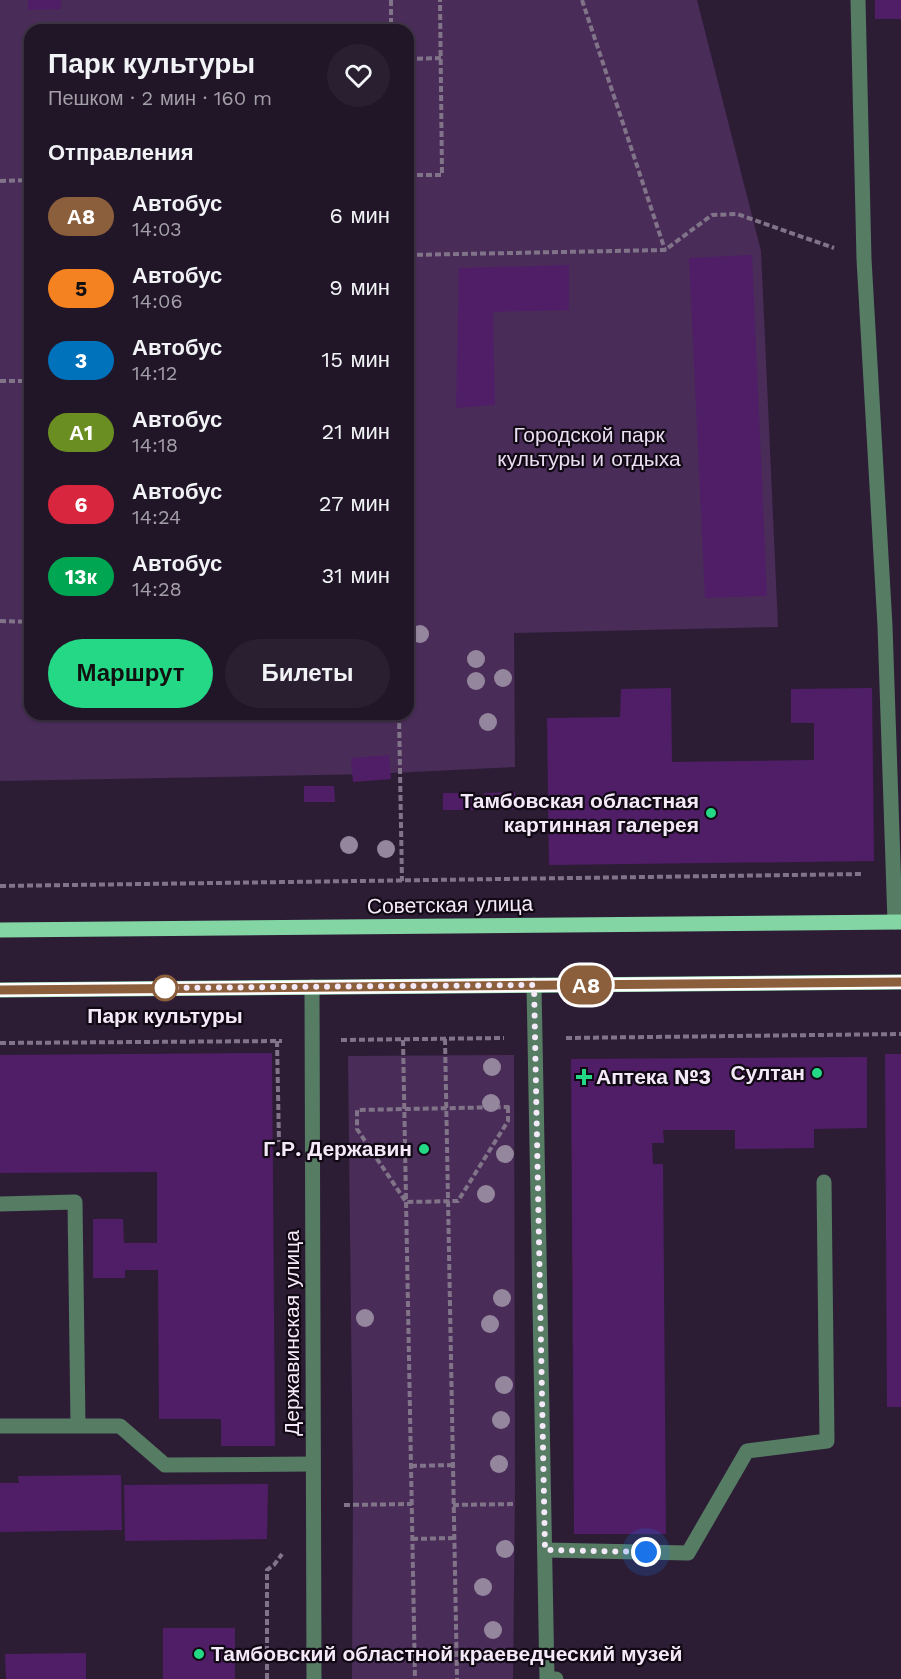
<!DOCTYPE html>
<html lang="ru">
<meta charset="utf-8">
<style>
:root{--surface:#211628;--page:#291f30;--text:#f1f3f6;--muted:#a29fa8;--line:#3e3545;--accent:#24d886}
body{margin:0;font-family:"Work Sans",sans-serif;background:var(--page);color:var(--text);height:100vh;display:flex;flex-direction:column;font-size:22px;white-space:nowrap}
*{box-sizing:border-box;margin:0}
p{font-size:20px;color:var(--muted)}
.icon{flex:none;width:33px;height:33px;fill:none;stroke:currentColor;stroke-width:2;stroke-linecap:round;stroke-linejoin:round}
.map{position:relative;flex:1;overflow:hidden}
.side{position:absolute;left:24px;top:24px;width:390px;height:696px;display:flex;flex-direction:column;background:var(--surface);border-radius:18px;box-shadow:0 2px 4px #0004,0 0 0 2px var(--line)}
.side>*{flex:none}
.badge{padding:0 12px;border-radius:20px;font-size:21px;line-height:39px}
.you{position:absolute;width:30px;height:30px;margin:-15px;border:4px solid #fff;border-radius:50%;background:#1a73e8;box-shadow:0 0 0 9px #1a73e833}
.map>.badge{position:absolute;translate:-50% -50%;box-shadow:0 0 0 3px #fff}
h2{padding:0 24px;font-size:22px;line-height:54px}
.round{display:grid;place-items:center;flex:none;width:63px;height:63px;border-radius:32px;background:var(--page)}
.headline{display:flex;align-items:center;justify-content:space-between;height:102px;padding:0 24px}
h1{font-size:28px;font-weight:700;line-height:45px}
.button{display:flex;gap:12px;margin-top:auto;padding:12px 24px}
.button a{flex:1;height:69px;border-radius:36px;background:var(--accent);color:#111;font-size:24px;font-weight:700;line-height:69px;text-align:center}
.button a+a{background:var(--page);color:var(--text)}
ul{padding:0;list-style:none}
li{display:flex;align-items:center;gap:18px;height:72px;padding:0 24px}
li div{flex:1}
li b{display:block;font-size:22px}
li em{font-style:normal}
li .badge{min-width:66px;font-weight:700;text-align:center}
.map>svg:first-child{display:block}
.green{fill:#4a2c59;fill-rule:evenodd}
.building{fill:#501e67}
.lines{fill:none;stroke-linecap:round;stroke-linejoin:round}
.path{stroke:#817489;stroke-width:4;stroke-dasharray:6 3;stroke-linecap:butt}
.minor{stroke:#567c64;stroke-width:15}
.major{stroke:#83d6a4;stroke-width:15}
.tree{fill:#94879d}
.line-casing{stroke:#fff;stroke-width:14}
.line{stroke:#8b5e3c;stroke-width:9}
.walk{stroke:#f4e9f9;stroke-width:6;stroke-dasharray:0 10.8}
.poi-dot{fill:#24d886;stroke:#110a15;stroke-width:2}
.stop-dot{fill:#fff;stroke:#8b5e3c;stroke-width:3}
.labels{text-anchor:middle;stroke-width:4.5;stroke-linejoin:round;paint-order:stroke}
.park-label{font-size:21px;fill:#eaddf2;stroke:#110a15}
.poi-label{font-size:21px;font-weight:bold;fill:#f4e9f9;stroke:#110a15;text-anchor:end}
.street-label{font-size:21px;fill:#f4e9f9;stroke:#110a15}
.stop-label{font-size:21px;font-weight:bold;fill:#f4e9f9;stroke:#110a15}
</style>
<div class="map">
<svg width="901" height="1679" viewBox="0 0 901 1679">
<rect width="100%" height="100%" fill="#2c1d35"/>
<g class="green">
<path d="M 0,0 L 697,0 L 761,251 L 778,627 L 514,633 L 515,767 L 371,774 L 0,781 ZM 30,30 L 408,30 L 408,714 L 30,714 Z"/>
<polygon points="514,1055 515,1487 513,1679 352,1679 353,1491 348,1056"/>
</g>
<g class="building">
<polygon points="28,0 61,0 61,9 28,10"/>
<rect x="875" y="0" width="26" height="19"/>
<polygon points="752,255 767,596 705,598 689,258"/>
<polygon points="569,265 569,310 493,312 495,405 456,408 459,268"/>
<polygon points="671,688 672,762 814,760 814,723 791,723 791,689 872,688 874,861 549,865 547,718 620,717 621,689"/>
<polygon points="389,755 391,779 353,782 351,758"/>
<polygon points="304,786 334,786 335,802 304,802"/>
<polygon points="515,792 515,809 485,810 484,793"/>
<polygon points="443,793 473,793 474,810 443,810"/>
<polygon points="272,1053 275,1446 221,1446 221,1419 159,1419 158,1270 125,1270 125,1278 93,1278 93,1219 123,1219 124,1243 157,1243 157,1172 0,1173 0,1055"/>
<polygon points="885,1054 901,1054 901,1407 887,1407"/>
<polygon points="867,1057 867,1128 814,1129 814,1148 735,1149 735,1130 663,1130 664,1143 652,1143 653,1164 663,1164 666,1534 574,1534 571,1059"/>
<polygon points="121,1475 122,1530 0,1532 0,1483 19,1483 18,1476"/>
<polygon points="268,1484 267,1539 125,1541 124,1485"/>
<rect x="163" y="1628" width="72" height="51"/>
<polygon points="86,1653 86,1679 6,1679 5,1654"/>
</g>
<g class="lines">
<g class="path">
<polyline points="391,0 391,30"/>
<polyline points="582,0 665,250"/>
<polyline points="408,59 441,58"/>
<polyline points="408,175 442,175 440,0"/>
<polyline points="0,181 30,180"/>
<polyline points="408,255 665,250 712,215 737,214 834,248"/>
<polyline points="0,381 30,381"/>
<polyline points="0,621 30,622"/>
<polyline points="399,714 402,881"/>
<polyline points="0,886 863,874"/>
<polyline points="566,1038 901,1034"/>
<polyline points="445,1039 457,1679"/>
<polyline points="341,1040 504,1038"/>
<polyline points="403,1040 415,1679"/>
<polyline points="277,1041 279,1142"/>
<polyline points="0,1043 282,1041"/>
<polygon points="508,1107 508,1121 458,1201 406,1202 357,1129 357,1110"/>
<polyline points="411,1466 453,1465"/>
<polyline points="344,1505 412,1504"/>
<polyline points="453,1505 515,1504"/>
<polyline points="412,1539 454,1538"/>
<polyline points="267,1679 267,1570 274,1565 282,1554"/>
</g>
<g class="minor">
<polyline points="858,0 864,259 885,626 895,922"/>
<polyline points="534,985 547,1679 556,1679"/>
<polyline points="312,987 314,1679"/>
<polyline points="0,1204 75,1202 78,1425"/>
<polyline points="0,1426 120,1426 165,1465 313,1464"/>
<polyline points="545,1550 688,1553 747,1451 827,1441 824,1182"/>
</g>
<g class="major">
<polyline points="0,930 901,922"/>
<polyline points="0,990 901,982"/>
</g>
</g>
<g class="tree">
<circle cx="420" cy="634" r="9"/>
<circle cx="476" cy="659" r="9"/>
<circle cx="503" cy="678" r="9"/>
<circle cx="476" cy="681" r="9"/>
<circle cx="488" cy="722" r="9"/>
<circle cx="349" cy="845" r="9"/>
<circle cx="386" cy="849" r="9"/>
<circle cx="492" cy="1067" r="9"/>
<circle cx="491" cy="1103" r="9"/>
<circle cx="505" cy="1154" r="9"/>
<circle cx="486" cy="1194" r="9"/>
<circle cx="502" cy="1298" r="9"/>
<circle cx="365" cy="1318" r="9"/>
<circle cx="490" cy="1324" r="9"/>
<circle cx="504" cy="1385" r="9"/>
<circle cx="501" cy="1420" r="9"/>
<circle cx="499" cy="1464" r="9"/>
<circle cx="505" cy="1549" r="9"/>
<circle cx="483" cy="1587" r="9"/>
<circle cx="493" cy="1630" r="9"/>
</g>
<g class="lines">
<defs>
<polyline id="line" points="0,990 901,982"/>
</defs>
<use href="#line" class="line-casing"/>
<use href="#line" class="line"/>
<polyline class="walk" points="165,988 534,985 545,1550 646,1552"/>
</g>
<g class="poi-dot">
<circle cx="711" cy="813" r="6"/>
<circle cx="817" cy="1073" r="6"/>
<path d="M581 1068h6v6h6v6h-6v6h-6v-6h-6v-6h6z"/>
<circle cx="424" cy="1149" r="6"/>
<circle cx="199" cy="1654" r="6"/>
</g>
<circle class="stop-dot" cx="165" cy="988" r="12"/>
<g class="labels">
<g class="park-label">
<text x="589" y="442">Городской парк<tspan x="589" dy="24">культуры и отдыха</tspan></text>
</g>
<g class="poi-label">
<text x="699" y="808">Тамбовская областная<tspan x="699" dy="24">картинная галерея</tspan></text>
<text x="805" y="1080">Султан</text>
<text x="596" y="1084" text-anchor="start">Аптека №3</text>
<text x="412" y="1156">Г.Р. Державин</text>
<text x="211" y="1661" text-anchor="start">Тамбовский областной краеведческий музей</text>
</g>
<g class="street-label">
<text transform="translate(450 905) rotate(-1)" y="7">Советская улица</text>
<text transform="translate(292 1333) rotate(-90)" y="7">Державинская улица</text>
</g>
<g class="stop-label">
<text x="165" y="1023">Парк культуры</text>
</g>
</g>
</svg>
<div class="you" style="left:646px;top:1552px"></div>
<b class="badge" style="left:586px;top:985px;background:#8b5e3c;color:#fff">А8</b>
<section class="side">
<div class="headline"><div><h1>Парк культуры</h1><p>Пешком · 2 мин · 160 m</p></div><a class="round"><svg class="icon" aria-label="heart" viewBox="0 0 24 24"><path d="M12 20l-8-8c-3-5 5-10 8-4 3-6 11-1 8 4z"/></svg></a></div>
<h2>Отправления</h2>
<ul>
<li><span class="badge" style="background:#8b5e3c;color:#fff">А8</span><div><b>Автобус</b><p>14:03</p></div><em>6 мин</em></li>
<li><span class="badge" style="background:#f58220;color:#111">5</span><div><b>Автобус</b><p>14:06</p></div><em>9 мин</em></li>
<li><span class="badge" style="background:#0072bc;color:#fff">3</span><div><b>Автобус</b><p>14:12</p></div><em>15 мин</em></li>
<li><span class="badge" style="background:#6b8e23;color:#fff">А1</span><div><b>Автобус</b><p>14:18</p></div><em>21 мин</em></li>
<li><span class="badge" style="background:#d7263d;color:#fff">6</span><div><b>Автобус</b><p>14:24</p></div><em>27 мин</em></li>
<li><span class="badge" style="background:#00a651;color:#fff">13к</span><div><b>Автобус</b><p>14:28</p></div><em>31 мин</em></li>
</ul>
<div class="button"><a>Маршрут</a><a>Билеты</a></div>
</section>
</div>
